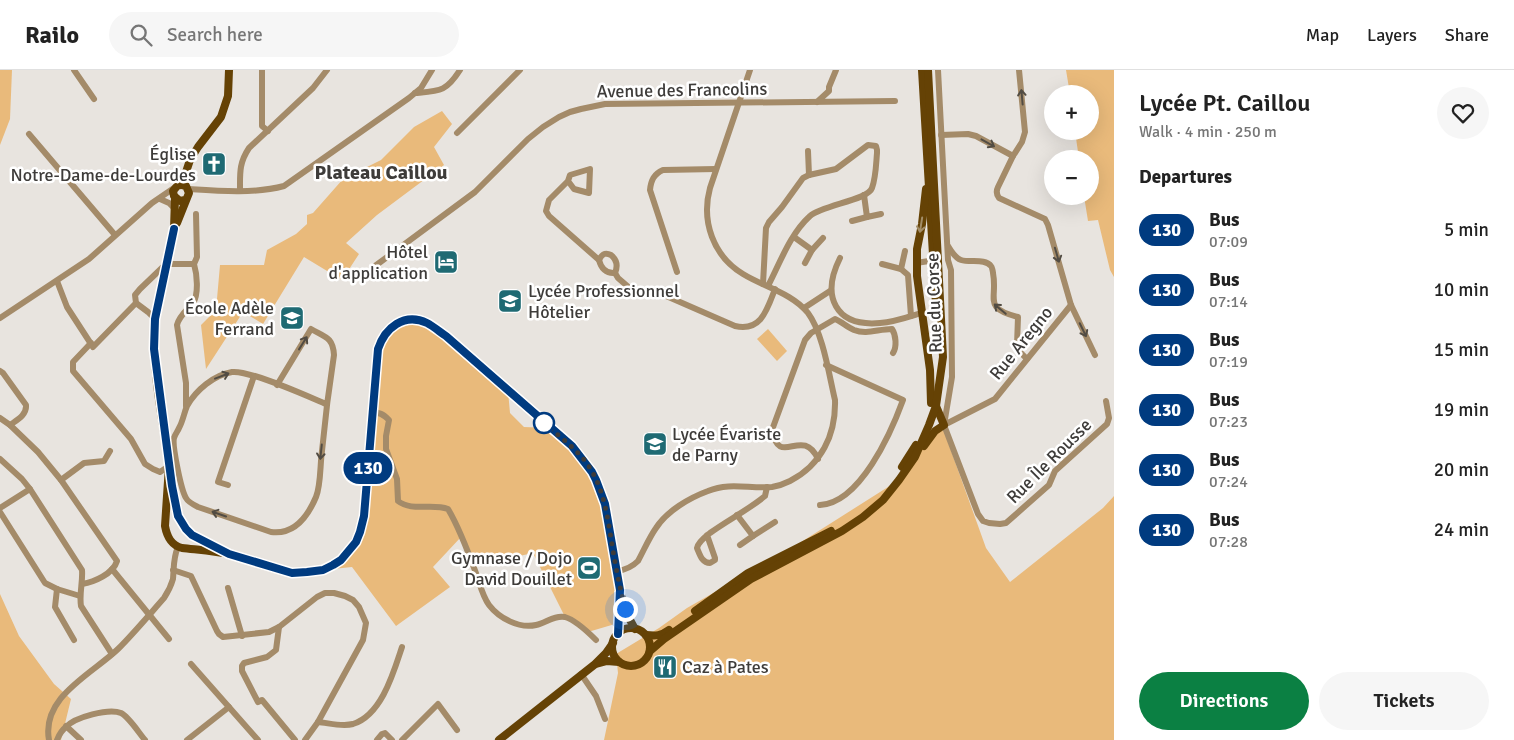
<!DOCTYPE html>
<meta charset="utf-8">
<style>
:root{--surface:#fff;--page:#f6f6f6;--text:#222;--muted:#767676;--line:#e0e0e0;--accent:#0b8043}
body{margin:0;font-family:Signika,sans-serif;background:var(--page);color:var(--text);height:100vh;display:flex;flex-direction:column;font-size:19px;white-space:nowrap}
*{box-sizing:border-box;margin:0}
p{font-size:16px;color:var(--muted)}
.icon{flex:none;width:28px;height:28px;fill:none;stroke:currentColor;stroke-width:2;stroke-linecap:round;stroke-linejoin:round}
.map{position:relative;flex:1;overflow:hidden}
.drawer{display:flex;flex-direction:column;background:var(--surface);width:400px}
.drawer>*{flex:none}
.badge{padding:0 10px;border-radius:16px;font-size:18px;line-height:32px}
.controls{position:absolute;left:1044px;top:15px;display:grid;gap:10px}
.controls a{display:grid;place-items:center;width:55px;height:55px;border-radius:50%;background:var(--surface);box-shadow:0 5px 20px #0002;font-size:25px}
.you{position:absolute;width:25px;height:25px;margin:-12px;border:4px solid #fff;border-radius:50%;background:#1a73e8;box-shadow:0 0 0 8px #1a73e833}
.map>.badge{position:absolute;translate:-50% -50%;box-shadow:0 0 0 2px #fff}
h2{padding:0 25px;font-size:19px;line-height:45px}
.round{display:grid;place-items:center;flex:none;width:52px;height:52px;border-radius:26px;background:var(--page)}
.summary{display:flex;align-items:center;justify-content:space-between;height:85px;padding:0 25px}
h1{font-size:24px;font-weight:600;line-height:38px}
.cta{display:flex;gap:10px;margin-top:auto;padding:10px 25px}
.cta a{flex:1;height:58px;border-radius:30px;background:var(--accent);color:#fff;font-size:20px;font-weight:600;line-height:58px;text-align:center}
.cta a+a{background:var(--page);color:var(--text)}
ul{padding:0;list-style:none}
li{display:flex;align-items:center;gap:15px;height:60px;padding:0 25px}
li div{flex:1}
li b{display:block;font-size:19px}
li em{font-style:normal}
li .badge{min-width:55px;font-weight:700;text-align:center}
header{display:flex;align-items:center;gap:30px;box-sizing:border-box;height:70px;padding:0 25px;background:var(--surface);border-bottom:1px solid var(--line)}
header strong{font-size:24px}
nav{display:flex;gap:28px;margin-inline-start:auto;font-size:18px}
.search{width:350px;height:45px;background:var(--page);display:flex;align-items:center;gap:12px;box-sizing:border-box;padding:0 18px;border-radius:28px;color:var(--muted);font-size:19px}
main{display:flex;flex:1;min-height:0}
.map>svg:first-child{display:block}
.green{fill:#e9ba7b}
.lines{fill:none;stroke-linecap:round;stroke-linejoin:round}
.minor{stroke:#a48b69;stroke-width:6}
.major{stroke:#654205;stroke-width:8}
.oneway{stroke:#524c43}
.oneway2{stroke:#a38e69}
.line-casing{stroke:#fff;stroke-width:11}
.line{stroke:#003b80;stroke-width:8}
.walk{stroke:#3e3c3a;stroke-width:5;stroke-dasharray:0 9}
.stop-dot{fill:#fff;stroke:#003b80;stroke-width:2.5}
.labels{text-anchor:middle;stroke-width:5;stroke-linejoin:round;paint-order:stroke}
.street-label{font-size:18px;fill:#3e3c3a;stroke:#fff}
.poi-label{font-size:18px;fill:#3e3c3a;stroke:#fff;text-anchor:end}
.quarter-label{font-size:20px;font-weight:bold;fill:#3e3c3a;stroke:#fff}
</style>
<header>
<strong>Railo</strong>
<div class="search"><svg class="icon" aria-label="search" viewBox="0 0 24 24"><circle cx="10" cy="10" r="6"/><path d="M15 15l6 6"/></svg>Search here</div>
<nav><a>Map</a><a>Layers</a><a>Share</a></nav>
</header>
<main>
<div class="map">
<svg width="1114" height="670" viewBox="0 0 1114 670">
<rect width="100%" height="100%" fill="#e8e4df"/>
<g class="green">
<polygon points="0,0 12,0 10,49 0,75"/>
<polygon points="1066,0 1114,0 1114,207 1110,200 1098,150 1088,151 1084,126 1090,126 1090,89 1079,89 1075,61 1090,61 1090,24 1070,24"/>
<polygon points="442,41 452,54 434,77 444,95 377,145 346,173 359,184 342,210 304,187 263,254 243,242 206,299 201,255 216,240 220,195 264,195 267,180 296,164 307,154 307,145 313,143 343,109 381,90 414,57"/>
<polygon points="426,252 508,321 510,343 524,357 549,358 572,376 596,409 620,520 614,521 615,529 615,554 588,562 565,547 533,483 473,496 461,467 433,497 450,517 396,556 352,497 323,500 333,495 360,462 378,279 395,254"/>
<polygon points="768,259 787,281 777,291 757,269"/>
<polygon points="935,361 944,361 986,478 1010,512 1103,438 1114,426 1114,670 604,670 618,603 616,584 659,558 687,538 787,481 899,410"/>
<polygon points="0,524 19,566 54,614 71,629 61,670 0,670"/>
</g>
<g class="lines">
<g class="minor">
<polyline points="74,0 94,29"/>
<polyline points="262,0 262,56 268,61"/>
<polyline points="938,0 948,190 951,200 952,307 944,355 978,444 983,451 989,453 1000,454 1006,453 1049,415 1055,401 1107,354 1109,348 1106,331"/>
<path d="M 415,23 C 440,21 446,22 460,0"/>
<polyline points="817,32 829,21 829,17 836,0"/>
<polyline points="457,63 520,0"/>
<polyline points="29,64 115,165"/>
<path d="M 941,65 L 968,64 L 976,66 L 1013,86 L 998,117 C 996,121 996,124 999,128 L 1045,149 L 1048,155 L 1071,235 L 1095,285"/>
<polyline points="808,81 809,105"/>
<polyline points="1013,86 1022,72 1025,62 1019,0"/>
<path d="M 568,111 L 574,119 L 589,123 L 590,99 L 570,105 L 568,111 L 549,130 L 546,141 L 549,146 L 599,190 C 601,198 606,204 615,203 L 618,208 L 633,221 L 640,223 L 657,222 L 735,256 C 761,262 767,240 775,219"/>
<path d="M 188,119 C 218,121 255,124 284,116 L 409,28 L 421,18 L 432,0"/>
<path d="M 240,120 C 240,103 239,93 249,78 L 313,18 L 327,0"/>
<polyline points="864,125 867,147 881,144"/>
<polyline points="160,129 169,133 175,139"/>
<polyline points="852,151 867,147"/>
<polyline points="794,167 812,180 823,168"/>
<path d="M 948,176 C 951,181 955,188 961,190 C 970,193 985,188 991,196 C 992,197 993,202 993,203 C 998,229 982,238 1018,247 L 1017,275 L 1018,280 L 1027,289"/>
<path d="M 840,188 C 821,226 835,257 880,253 C 894,252 908,247 921,243"/>
<path d="M 599,190 C 602,184 605,182 611,185 C 617,190 618,196 615,203"/>
<polyline points="805,193 812,180"/>
<polyline points="916,193 929,191"/>
<polyline points="882,194 901,199 908,205 911,246"/>
<polyline points="375,196 475,122 528,69 543,57 559,47 570,42 581,39 605,34 895,31"/>
<polyline points="901,199 905,181"/>
<path d="M 677,202 L 650,120 C 651,110 654,104 663,100 L 716,99"/>
<polyline points="57,211 67,237 93,277 136,233"/>
<path d="M 763,214 L 766,158 L 769,152 L 782,137 L 803,108 L 809,105 L 836,99 L 868,75 L 876,76 L 877,80 L 877,83 C 876,94 876,107 872,118 C 868,130 823,135 810,146 C 790,164 780,193 768,216"/>
<polyline points="804,238 830,221"/>
<polyline points="0,248 89,189 152,133 174,118"/>
<polyline points="155,249 148,242 136,233 135,225 140,219 166,194 194,194"/>
<polyline points="91,273 73,292 73,301 131,369 145,394 153,399 160,402 169,396"/>
<path d="M 0,301 L 3,303 L 26,335 C 27,345 17,350 10,355"/>
<path d="M 277,315 L 311,259 C 325,267 333,267 334,285 C 329,317 325,349 322,381 C 320,394 321,415 316,427 C 308,446 294,465 271,462 L 198,437 C 194,435 188,432 186,428 C 181,420 172,375 174,368 C 175,364 178,361 179,358 C 183,351 184,343 187,336 C 196,320 214,305 232,302 C 250,300 307,326 326,334"/>
<path d="M 186,336 L 186,313 L 177,255 C 179,246 187,240 193,233 C 199,224 197,204 194,194 L 197,187 L 196,144"/>
<path d="M 372,343 C 379,342 383,344 389,350 L 386,366 L 386,379 L 397,409 L 398,431 C 412,442 432,433 448,439 C 460,459 469,484 477,506 C 480,515 483,527 489,535 C 499,548 519,559 536,555 C 546,553 554,545 565,547 C 575,550 589,563 596,570"/>
<path d="M 0,348 L 10,355 L 38,382 L 61,410 L 117,491 C 113,504 94,512 82,514"/>
<polyline points="944,355 995,329 1071,235"/>
<path d="M 0,389 L 22,409 L 30,419 L 82,500 C 83,512 79,524 81,536 L 112,584"/>
<path d="M 818,389 C 802,355 779,399 772,360 L 805,270 L 811,263 L 835,249 C 842,252 847,257 854,260 C 867,265 878,259 892,259 C 896,265 897,277 893,283"/>
<polyline points="61,410 84,393 104,391 110,381"/>
<polyline points="228,415 218,412 254,306"/>
<path d="M 820,435 C 860,433 891,363 903,330 L 826,295"/>
<polyline points="0,438 30,419"/>
<polyline points="0,442 45,513 57,519 80,526"/>
<polyline points="737,445 753,466 775,452"/>
<path d="M 707,465 L 715,488 L 715,490 L 710,493 C 702,493 700,485 697,478 C 698,472 705,467 710,463 C 728,450 748,440 765,426 L 767,417"/>
<polyline points="740,475 753,466"/>
<polyline points="112,499 169,569"/>
<polyline points="173,500 191,506 217,561 219,564 223,567 269,562 279,557 317,527 325,523 334,523 345,526 353,530 359,537 366,553 363,570 318,652 305,670"/>
<path d="M 617,501 C 625,500 631,498 638,491 C 644,480 649,468 656,458 C 667,441 689,428 708,421 C 730,412 749,419 772,417 C 778,416 784,414 790,411 C 821,395 836,365 835,330 C 829,305 823,263 808,243 C 792,223 764,217 743,204 C 713,186 701,151 710,118 L 750,0"/>
<polyline points="228,518 242,566"/>
<polyline points="57,519 55,537 74,570"/>
<polyline points="279,557 276,580 267,587 244,593 242,596 242,601 258,632 262,630 295,670"/>
<polyline points="191,594 258,670"/>
<polyline points="581,604 596,626 605,649"/>
<path d="M 318,652 C 329,653 342,657 353,654 C 382,645 394,601 402,577"/>
<polyline points="66,656 81,670"/>
<path d="M 49,670 C 41,627 92,604 118,579 C 134,563 149,545 164,528 C 168,522 171,516 173,509 C 174,498 173,488 178,477"/>
<path d="M 57,670 C 59,665 62,660 66,657 C 75,647 109,638 121,643 C 129,647 139,663 145,670"/>
<polyline points="187,670 229,637"/>
<polyline points="377,670 382,664 385,663 392,670"/>
<polyline points="402,670 438,634 457,660"/>
</g>
<g class="major">
<polyline points="922,0 936,235"/>
<polyline points="180,115 185,105 190,90 198,77 221,47 228,26 229,0"/>
<polyline points="926,119 922,154 917,179 917,206 930,300 931,333"/>
<polyline points="177,153 189,123 186,116 182,115 178,115 173,121 174,126 180,131 185,130"/>
<polyline points="924,376 935,361 944,355 936,336"/>
<path d="M 169,396 L 165,456 C 167,467 171,475 182,478 C 199,480 216,481 232,485 C 251,490 271,499 291,503 C 298,504 306,503 314,501 C 345,496 357,475 364,446 L 372,343 L 378,279 C 385,258 404,242 427,253 C 433,256 440,262 446,266 L 572,376 C 581,387 591,398 597,411 C 618,457 608,515 635,559"/>
<polyline points="902,397 916,375"/>
<path d="M 170,400 C 163,351 151,299 155,249 L 174,159 L 175,128"/>
<path d="M 172,412 C 178,457 181,460 221,480"/>
<polyline points="695,541 748,503 831,461"/>
<circle cx="631" cy="577" r="19"/>
<polyline points="618,564 620,532"/>
<path d="M 646,565 C 656,566 661,566 669,560"/>
<polyline points="650,581 664,569 751,509 842,461 863,447 883,430 899,410 915,387 929,355 936,336 943,287 928,0"/>
<polyline points="596,594 607,591 619,592"/>
<polyline points="499,670 594,595 606,583 613,573"/>
</g>
</g>
<defs><path id="oneway-shaft" d="M-6 0H5M1.5-3L5.5 0L1.5 3" fill="none" stroke-width="1.6" stroke-linecap="round" stroke-linejoin="round" transform="scale(1.25)"/></defs>
<g class="oneway">
<use href="#oneway-shaft" transform="translate(1022 27) rotate(-95)"/>
<use href="#oneway-shaft" transform="translate(988 73) rotate(29)"/>
<use href="#oneway-shaft" transform="translate(1057 185) rotate(74)"/>
<use href="#oneway-shaft" transform="translate(1000 239) rotate(-140)"/>
<use href="#oneway-shaft" transform="translate(1083 260) rotate(64)"/>
<use href="#oneway-shaft" transform="translate(303 273) rotate(-58)"/>
<use href="#oneway-shaft" transform="translate(222 306) rotate(-21)"/>
<use href="#oneway-shaft" transform="translate(321 382) rotate(96)"/>
<use href="#oneway-shaft" transform="translate(219 444) rotate(-161)"/>
</g>
<use class="oneway2" href="#oneway-shaft" transform="translate(921 155) rotate(99)"/>
<g class="lines">
<defs>
<path id="line" d="M 174,159 L 155,249 L 154,279 L 172,416 L 178,446 L 186,459 L 192,465 L 229,484 L 292,503 L 307,502 L 323,500 L 333,495 L 341,490 L 356,472 L 360,462 L 364,446 L 378,279 C 385,258 404,242 427,253 C 433,256 440,262 446,266 L 572,376 L 592,402 L 596,410 L 605,434 L 620,520 L 618,564"/>
</defs>
<use href="#line" class="line-casing"/>
<use href="#line" class="line"/>
<path class="walk" d="M 544,353 C 559,366 574,377 586,392 C 606,419 608,454 614,486 C 617,504 621,521 625,539"/>
</g>
<defs>
<symbol id="church-square" viewBox="-11 -11 22 22"><rect x="-9" y="-9" width="18" height="18" rx="4" fill="#1f6a73" stroke="#fff"/><path d="M-1.2-6h2.4v3.5h3.3v2.4h-3.3V6h-2.4V-.1h-3.3v-2.4h3.3Z" fill="#fff"/></symbol>
<symbol id="hotel-square" viewBox="-11 -11 22 22"><rect x="-9" y="-9" width="18" height="18" rx="4" fill="#1f6a73" stroke="#fff"/><path d="M-6-4.5h1.5V1H6V5H4.5V3h-9V5H-6ZM-4 0a1.8 1.8 0 1 1 3.6 0ZM.5 0V-2.5h3Q6-2.5 6 0Z" fill="#fff"/></symbol>
<symbol id="school-square" viewBox="-11 -11 22 22"><rect x="-9" y="-9" width="18" height="18" rx="4" fill="#1f6a73" stroke="#fff"/><path d="M0-5L7-2L0 1L-7-2ZM-4 1L0 2.5L4 1V4Q0 6-4 4Z" fill="#fff"/></symbol>
<symbol id="stadium-square" viewBox="-11 -11 22 22"><rect x="-9" y="-9" width="18" height="18" rx="4" fill="#1f6a73" stroke="#fff"/><path d="M0-5a6.5 5 0 1 0 0 10a6.5 5 0 1 0 0-10ZM-3.5-1.8h7v3.6h-7Z" fill="#fff"/></symbol>
<symbol id="restaurant-square" viewBox="-11 -11 22 22"><rect x="-9" y="-9" width="18" height="18" rx="4" fill="#1f6a73" stroke="#fff"/><path d="M-5-6h1v4h1v-4h1v4h1v-4h1v5L-1.5 .5V6h-2V.5L-5-1ZM5-6V6H3V1.5H1.5Q1.5-4 5-6Z" fill="#fff"/></symbol>
</defs>
<g fill-rule="evenodd">
<use href="#church-square" x="200" y="80" width="28" height="28"/>
<use href="#hotel-square" x="432" y="178" width="28" height="28"/>
<use href="#school-square" x="496" y="217" width="28" height="28"/>
<use href="#school-square" x="278" y="234" width="28" height="28"/>
<use href="#school-square" x="641" y="360" width="28" height="28"/>
<use href="#stadium-square" x="575" y="484" width="28" height="28"/>
<use href="#restaurant-square" x="651" y="583" width="28" height="28"/>
</g>
<circle class="stop-dot" cx="544" cy="353" r="10"/>
<g class="labels">
<g class="street-label">
<text transform="translate(682 20) rotate(-1)" y="6">Avenue des Francolins</text>
<text transform="translate(934 233) rotate(-92)" y="6">Rue du Corse</text>
<text transform="translate(1021 273) rotate(-51)" y="6">Rue Aregno</text>
<text transform="translate(1049 391) rotate(-45)" y="6">Rue Île Rousse</text>
</g>
<g class="poi-label">
<text x="196" y="90">Église<tspan x="196" dy="21">Notre-Dame-de-Lourdes</tspan></text>
<text x="428" y="188">Hôtel<tspan x="428" dy="21">d'application</tspan></text>
<text x="528" y="227" text-anchor="start">Lycée Professionnel<tspan x="528" dy="21">Hôtelier</tspan></text>
<text x="274" y="244">École Adèle<tspan x="274" dy="21">Ferrand</tspan></text>
<text x="672" y="370" text-anchor="start">Lycée Évariste<tspan x="672" dy="21">de Parny</tspan></text>
<text x="572" y="494">Gymnase / Dojo<tspan x="572" dy="21">David Douillet</tspan></text>
<text x="682" y="603" text-anchor="start">Caz à Pates</text>
</g>
<g class="quarter-label">
<text x="381" y="109">Plateau Caillou</text>
</g>
</g>
</svg>
<div class="controls">
<a>+</a>
<a>−</a>
</div>
<div class="you" style="left:625px;top:539px"></div>
<b class="badge" style="left:368px;top:398px;background:#003b80;color:#fff">130</b>
</div>
<section class="drawer">
<div class="summary"><div><h1>Lycée Pt. Caillou</h1><p>Walk · 4 min · 250 m</p></div><a class="round"><svg class="icon" aria-label="heart" viewBox="0 0 24 24"><path d="M12 20l-8-8c-3-5 5-10 8-4 3-6 11-1 8 4z"/></svg></a></div>
<h2>Departures</h2>
<ul>
<li><span class="badge" style="background:#003b80;color:#fff">130</span><div><b>Bus</b><p>07:09</p></div><em>5 min</em></li>
<li><span class="badge" style="background:#003b80;color:#fff">130</span><div><b>Bus</b><p>07:14</p></div><em>10 min</em></li>
<li><span class="badge" style="background:#003b80;color:#fff">130</span><div><b>Bus</b><p>07:19</p></div><em>15 min</em></li>
<li><span class="badge" style="background:#003b80;color:#fff">130</span><div><b>Bus</b><p>07:23</p></div><em>19 min</em></li>
<li><span class="badge" style="background:#003b80;color:#fff">130</span><div><b>Bus</b><p>07:24</p></div><em>20 min</em></li>
<li><span class="badge" style="background:#003b80;color:#fff">130</span><div><b>Bus</b><p>07:28</p></div><em>24 min</em></li>
</ul>
<div class="cta"><a>Directions</a><a>Tickets</a></div>
</section>
</main>
